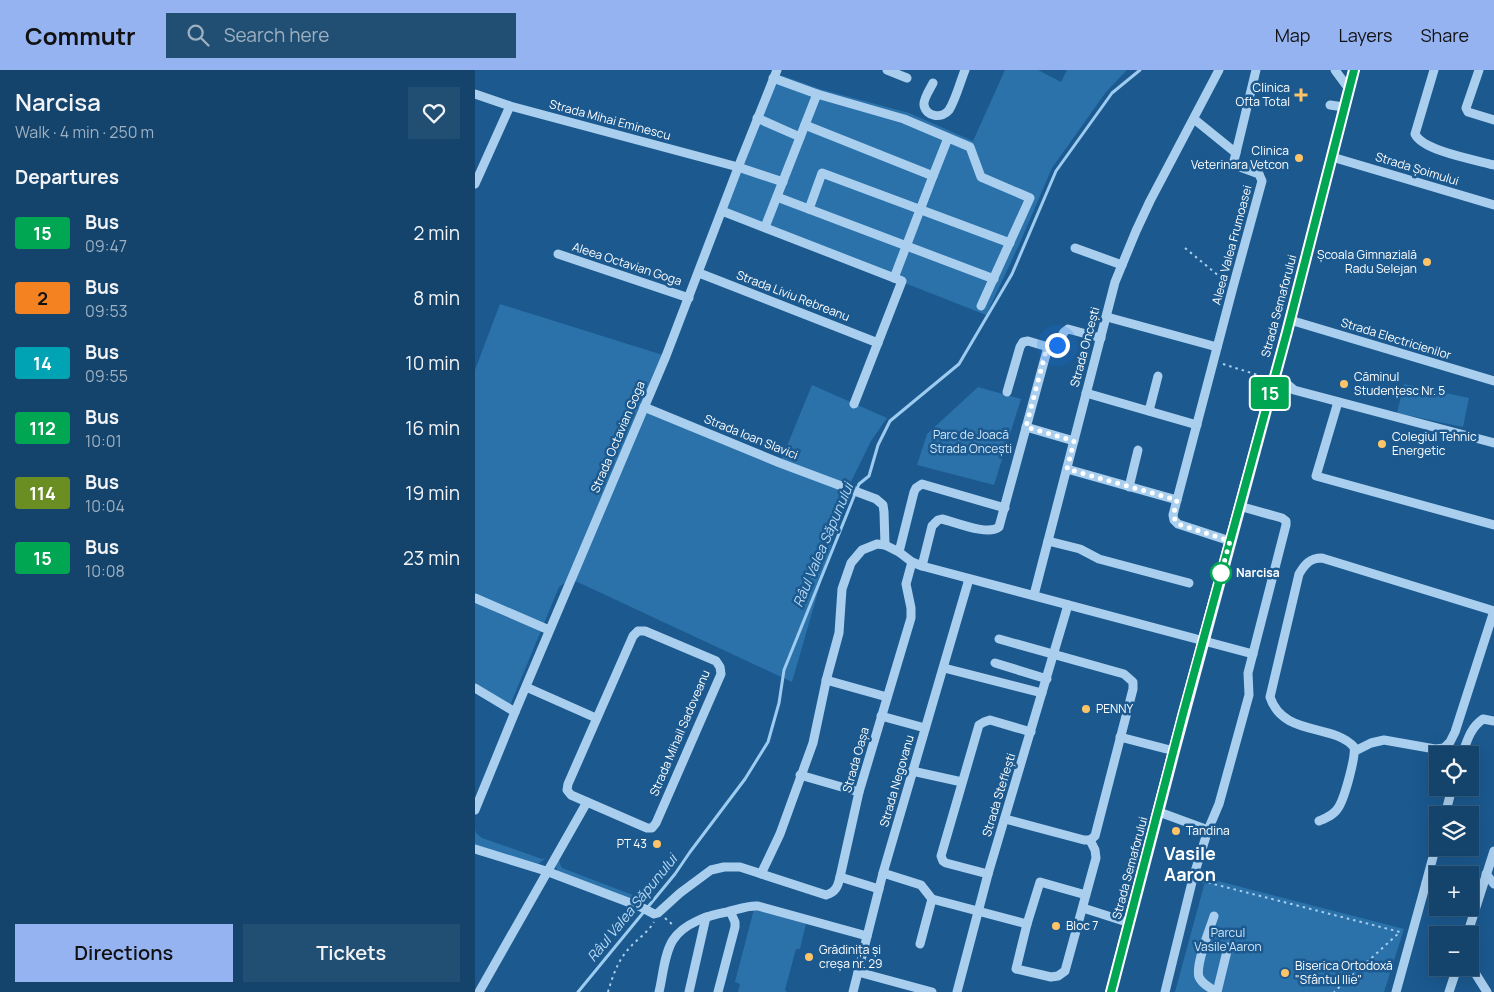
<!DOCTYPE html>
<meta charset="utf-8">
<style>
:root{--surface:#14436b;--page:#214e73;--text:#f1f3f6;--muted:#9db0c1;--line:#335c7e;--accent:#95b2f1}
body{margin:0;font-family:Manrope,sans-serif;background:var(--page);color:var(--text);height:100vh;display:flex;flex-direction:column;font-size:19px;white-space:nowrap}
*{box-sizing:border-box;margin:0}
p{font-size:16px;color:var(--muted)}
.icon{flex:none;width:28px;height:28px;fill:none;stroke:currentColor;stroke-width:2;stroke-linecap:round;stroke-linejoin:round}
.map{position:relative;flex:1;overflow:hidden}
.drawer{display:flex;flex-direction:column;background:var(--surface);width:475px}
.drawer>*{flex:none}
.badge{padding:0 10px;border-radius:4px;font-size:18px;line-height:32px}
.buttons{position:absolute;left:954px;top:676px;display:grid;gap:10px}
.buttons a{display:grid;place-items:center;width:50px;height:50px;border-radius:0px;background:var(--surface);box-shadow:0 5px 20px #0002,0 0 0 1px var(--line);font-size:25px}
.you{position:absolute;width:25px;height:25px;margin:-12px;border:4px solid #fff;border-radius:50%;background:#1a73e8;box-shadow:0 0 0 8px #1a73e833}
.map>.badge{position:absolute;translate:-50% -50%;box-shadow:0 0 0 2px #fff}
h2{padding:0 15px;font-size:19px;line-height:45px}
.round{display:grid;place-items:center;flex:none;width:52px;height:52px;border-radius:0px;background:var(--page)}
.headline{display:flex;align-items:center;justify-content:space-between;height:85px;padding:0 15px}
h1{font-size:24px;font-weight:600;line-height:38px}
.button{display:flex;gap:10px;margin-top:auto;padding:10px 15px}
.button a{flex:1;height:58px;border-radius:0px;background:var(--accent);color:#111;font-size:20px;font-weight:600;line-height:58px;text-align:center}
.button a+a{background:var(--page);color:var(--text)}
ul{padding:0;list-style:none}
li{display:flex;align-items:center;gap:15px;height:65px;padding:0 15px}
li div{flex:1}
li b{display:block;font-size:19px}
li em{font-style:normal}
li .badge{min-width:55px;font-weight:700;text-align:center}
header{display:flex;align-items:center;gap:30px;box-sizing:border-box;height:70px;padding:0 25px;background:var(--accent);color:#111}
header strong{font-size:24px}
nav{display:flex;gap:28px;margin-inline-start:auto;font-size:18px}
.search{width:350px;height:45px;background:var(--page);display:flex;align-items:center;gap:12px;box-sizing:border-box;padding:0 18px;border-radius:0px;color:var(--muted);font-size:19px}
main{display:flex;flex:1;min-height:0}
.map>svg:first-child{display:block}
.green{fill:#2b72ab}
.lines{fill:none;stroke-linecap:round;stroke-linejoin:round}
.stream{stroke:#9dccf0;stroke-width:3}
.path{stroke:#aacfee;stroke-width:2;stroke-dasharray:2.5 4;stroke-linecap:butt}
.minor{stroke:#aacfee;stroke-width:9}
.major{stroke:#f1f8ff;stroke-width:12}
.line-casing{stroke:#fff;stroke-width:11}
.line{stroke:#00a651;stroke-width:8}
.walk{stroke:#fff;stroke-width:5;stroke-dasharray:0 9}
.poi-dot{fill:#ffc467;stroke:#1b598f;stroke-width:2}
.stop-dot{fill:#fff;stroke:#00a651;stroke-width:2.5}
.labels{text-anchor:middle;stroke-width:5;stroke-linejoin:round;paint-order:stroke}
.poi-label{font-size:12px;fill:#fff;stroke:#1b598f;text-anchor:start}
.street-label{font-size:12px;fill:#fff;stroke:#1b598f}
.park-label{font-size:12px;fill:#d0e7fa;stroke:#1b598f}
.stop-label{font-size:12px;font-weight:bold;fill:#fff;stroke:#1b598f;text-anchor:start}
.water-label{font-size:14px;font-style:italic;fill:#b6d9f5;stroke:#1b598f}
.district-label{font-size:18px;font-weight:bold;fill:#fff;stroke:#1b598f}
</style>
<header>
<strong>Commutr</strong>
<div class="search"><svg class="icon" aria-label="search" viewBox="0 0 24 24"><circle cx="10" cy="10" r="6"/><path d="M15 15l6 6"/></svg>Search here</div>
<nav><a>Map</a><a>Layers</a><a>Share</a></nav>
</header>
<main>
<section class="drawer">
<div class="headline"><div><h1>Narcisa</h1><p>Walk · 4 min · 250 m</p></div><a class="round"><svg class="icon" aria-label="heart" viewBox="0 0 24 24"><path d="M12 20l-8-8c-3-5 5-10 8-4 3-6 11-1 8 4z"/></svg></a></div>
<h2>Departures</h2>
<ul>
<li><span class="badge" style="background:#00a651;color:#fff">15</span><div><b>Bus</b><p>09:47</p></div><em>2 min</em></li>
<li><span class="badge" style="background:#f58220;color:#111">2</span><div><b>Bus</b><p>09:53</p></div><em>8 min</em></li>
<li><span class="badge" style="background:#00a3b4;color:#fff">14</span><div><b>Bus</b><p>09:55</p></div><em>10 min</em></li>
<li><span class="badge" style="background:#00a651;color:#fff">112</span><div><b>Bus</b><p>10:01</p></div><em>16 min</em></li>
<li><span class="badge" style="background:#6b8e23;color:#fff">114</span><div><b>Bus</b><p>10:04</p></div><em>19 min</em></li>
<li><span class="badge" style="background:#00a651;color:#fff">15</span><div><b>Bus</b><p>10:08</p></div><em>23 min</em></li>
</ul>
<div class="button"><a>Directions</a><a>Tickets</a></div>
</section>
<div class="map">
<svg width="1019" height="922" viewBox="0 0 1019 922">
<rect width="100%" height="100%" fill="#1b598f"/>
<g class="green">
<polygon points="530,0 563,0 586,12 592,0 652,0 631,22 577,98 544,175 511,245 247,141 300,3 345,19 434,43 498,71"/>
<polygon points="25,234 191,286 170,337 305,393 337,315 412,348 396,371 373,418 317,612 96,509 84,517 34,638 0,618 0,300"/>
<polygon points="929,314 994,328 988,357 922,343"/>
<polygon points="503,317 546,329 519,415 442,395 452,364"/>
<polygon points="0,759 1,763 7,768 67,789 71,788 63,794 0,775"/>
<path d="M 84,789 L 85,794 L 87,798 L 163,827 L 159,831 L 83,801 C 79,796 81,793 84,789 Z"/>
<polygon points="731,808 929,859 909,922 700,922"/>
<polygon points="279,839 331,854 325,879 321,879 310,920 312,922 263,922 265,914 260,912"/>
</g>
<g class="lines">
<polyline class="stream" points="103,922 200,804 215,782 270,709 293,672 304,633 309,600 384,414 394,406 403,375 415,351 484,294 537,204 581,101 637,23 665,0"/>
<g class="path">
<polyline points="710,178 750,211"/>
<polyline points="748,294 789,307"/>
<polyline points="727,811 925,862 859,922"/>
<polyline points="190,848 198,855"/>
<path d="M 133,922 C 137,908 142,893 151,882 C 159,871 172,864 179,852"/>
</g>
<g class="minor">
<polyline points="412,0 432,8"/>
<polyline points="860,0 874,19"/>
<path d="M 959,0 L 940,64 C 948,81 1001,90 1019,95"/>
<polyline points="1004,0 991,38 993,42 1019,50"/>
<polyline points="298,8 342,24 429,49 495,77 506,107 555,128 506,236"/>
<path d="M 458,13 C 455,19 448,29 449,35 C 451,47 467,49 474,40 C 481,29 485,12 490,0"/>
<polyline points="0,24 35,36 263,97 308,112"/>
<polyline points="855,35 869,37"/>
<polyline points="282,48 325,67"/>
<polyline points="719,49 761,83"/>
<polyline points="330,55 458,106 419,208"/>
<polyline points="857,87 1019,135"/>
<polyline points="458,106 473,68"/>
<polyline points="0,114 35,36"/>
<polyline points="302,127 519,209"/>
<polyline points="334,139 347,103 535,173"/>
<polyline points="247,141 427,211 379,334"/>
<polyline points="290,157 342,24"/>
<polyline points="600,178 647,195"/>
<polyline points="83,184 214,228"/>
<polyline points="224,203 403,273"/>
<polyline points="632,247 742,277"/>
<polyline points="815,250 1019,311"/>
<polyline points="799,310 812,314 819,320 1019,373"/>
<polyline points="532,322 545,277 548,272 553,271 573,277"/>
<polyline points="611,323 722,355"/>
<polyline points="863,332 841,406 1019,455"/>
<polyline points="169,337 305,393 401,429 408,435 409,442 410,475"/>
<polyline points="674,341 683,306"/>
<polyline points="551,357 599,371"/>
<polyline points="592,399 702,430"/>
<polyline points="654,417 663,380"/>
<polyline points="573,471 605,479 624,489 714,513"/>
<polyline points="755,471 703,454 699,450 698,445 758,217 787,111 784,104 762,96 759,91 781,0"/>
<polyline points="424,482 439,422 441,418 447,414 530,438"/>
<path d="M 447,496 L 457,456 L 463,450 L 467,449 C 480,452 513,466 524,457 L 573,277 L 582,275 L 589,262 L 593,259 L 626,268"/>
<polyline points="559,525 640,212 661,161 675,131 744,0"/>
<polyline points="0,528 74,560"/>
<polygon points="163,561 170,561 241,591 245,597 246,604 181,753 177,758 172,758 96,725 92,720 93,714 158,566"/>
<polyline points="524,569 649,604 658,612 658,619 620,766 615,770 609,770 530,749"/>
<polyline points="520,593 572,609"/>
<polyline points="469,598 567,623"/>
<polyline points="351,610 412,627"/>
<polyline points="51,617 121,648"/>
<polyline points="0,618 40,642"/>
<polyline points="406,646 450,658"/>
<polyline points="645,667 699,681"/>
<polyline points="880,681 896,673 909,670 960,679 969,678 975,672 980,662 1019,541"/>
<path d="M 987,685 C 992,671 995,658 1008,649 L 1019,651"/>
<polyline points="437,701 487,712"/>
<polyline points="325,705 384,722"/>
<polyline points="0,740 40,642 191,286 266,90 302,0"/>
<polyline points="684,742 733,760 718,808 690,922"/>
<polyline points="970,745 977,718"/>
<path d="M 844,751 C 851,748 859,745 863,738 C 869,730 881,687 879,677 C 858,653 808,667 795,627 L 824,504 C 830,494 835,488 847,488 L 1019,541"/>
<polyline points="733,760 744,734 774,625 773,603 811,455 811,451 807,448 764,436"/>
<path d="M 0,779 L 71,801 L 166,837 L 179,844 L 183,843 L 205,823 L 236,800 L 249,797 L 265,797 L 351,825 C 361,822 363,816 365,807 L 384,722 L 436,548 L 436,538 L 431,514 L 437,492"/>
<polyline points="408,803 446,815 457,829"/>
<polyline points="286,804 305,764 338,673 352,607 364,563 367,519 376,493 387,480 402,474 410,475 424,482 437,492 447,496 778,584"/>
<polyline points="513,804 471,793 468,791 466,786 504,655 509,652 515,650 556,662"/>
<polyline points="1011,804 1019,814"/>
<polyline points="365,807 404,819"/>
<polyline points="951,813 962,772"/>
<polyline points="611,825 565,812 552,854 541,899 576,907 583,906 590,901 621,788 620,780 615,770"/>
<polyline points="608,838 655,853"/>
<path d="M 739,846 C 735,859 720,895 724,907 C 727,914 735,918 742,922"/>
<polyline points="992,865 1019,781"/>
<polyline points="445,874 457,829 552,854"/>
<polyline points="995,895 1012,922"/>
<polyline points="383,902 457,922"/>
<polyline points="4,922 112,732"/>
<path d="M 184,922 C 188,906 189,884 198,870 C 209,853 234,845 252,842 C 262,840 272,835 283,836 L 392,866"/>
<polyline points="214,922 231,847"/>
<polyline points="243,922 260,857 260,852 255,841"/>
<polyline points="378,922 408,803 494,509"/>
<polyline points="482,922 513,804 593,535"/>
<polyline points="742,922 753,877"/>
<polyline points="921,922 951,813 962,816"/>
<polyline points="974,922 982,898"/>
</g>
<polyline class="major" points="636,922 699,681 812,262 879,0"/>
</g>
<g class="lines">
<defs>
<polyline id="line" points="636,922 708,644 812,262 879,0"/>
</defs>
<use href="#line" class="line-casing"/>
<use href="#line" class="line"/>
<path class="walk" d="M 582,275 L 580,277 L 572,277 L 551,357 L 599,371 L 592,399 L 702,430 C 700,440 696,447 703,454 L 755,471 L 746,504 L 746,503"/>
</g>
<g class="poi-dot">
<path d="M823.5 17.5h5v5h5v5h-5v5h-5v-5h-5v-5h5z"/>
<circle cx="824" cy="88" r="5"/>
<circle cx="952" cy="192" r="5"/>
<circle cx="869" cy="314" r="5"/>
<circle cx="907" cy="374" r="5"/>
<circle cx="611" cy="639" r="5"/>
<circle cx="701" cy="761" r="5"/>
<circle cx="182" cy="774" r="5"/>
<circle cx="581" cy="856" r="5"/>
<circle cx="334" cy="887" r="5"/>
<circle cx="810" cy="903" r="5"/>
</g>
<circle class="stop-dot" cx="746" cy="503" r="10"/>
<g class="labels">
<g class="poi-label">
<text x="815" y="22" text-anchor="end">Clinica<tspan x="815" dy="14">Ofta Total</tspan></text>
<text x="814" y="85" text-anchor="end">Clinica<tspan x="814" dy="14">Veterinara Vetcon</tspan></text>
<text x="942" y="189" text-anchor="end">Școala Gimnazială<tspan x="942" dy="14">Radu Selejan</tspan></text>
<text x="879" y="311">Căminul<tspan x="879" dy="14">Studențesc Nr. 5</tspan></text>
<text x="917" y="371">Colegiul Tehnic<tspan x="917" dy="14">Energetic</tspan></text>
<text x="621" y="643">PENNY</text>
<text x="711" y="765">Tandina</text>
<text x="172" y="778" text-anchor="end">PT 43</text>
<text x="591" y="860">Bloc 7</text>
<text x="344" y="884">Grădinița și<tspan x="344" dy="14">creșa nr. 29</tspan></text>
<text x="820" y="900">Biserica Ortodoxă<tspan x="820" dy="14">"Sfântul Ilie"</tspan></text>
</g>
<g class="street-label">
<text transform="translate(135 50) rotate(15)" y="4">Strada Mihai Eminescu</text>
<text transform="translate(942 99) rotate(17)" y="4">Strada Șoimului</text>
<text transform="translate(757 175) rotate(-75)" y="4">Aleea Valea Frumoasei</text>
<text transform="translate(152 194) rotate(18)" y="4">Aleea Octavian Goga</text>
<text transform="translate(318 226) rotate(21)" y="4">Strada Liviu Rebreanu</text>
<text transform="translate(804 236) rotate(-75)" y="4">Strada Semaforului</text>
<text transform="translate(921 269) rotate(17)" y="4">Strada Electricienilor</text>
<text transform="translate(610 277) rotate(-75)" y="4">Strada Oncești</text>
<text transform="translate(143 367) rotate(-67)" y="4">Strada Octavian Goga</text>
<text transform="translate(276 367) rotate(22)" y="4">Strada Ioan Slavici</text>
<text transform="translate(205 663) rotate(-67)" y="4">Strada Mihail Sadoveanu</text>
<text transform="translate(381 690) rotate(-74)" y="4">Strada Oașa</text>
<text transform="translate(422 711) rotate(-74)" y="4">Strada Negovanu</text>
<text transform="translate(524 725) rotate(-73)" y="4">Strada Steflești</text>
<text transform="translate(655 798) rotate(-75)" y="4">Strada Semaforului</text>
</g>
<g class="park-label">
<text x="496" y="369">Parc de Joacă<tspan x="496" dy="14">Strada Oncești</tspan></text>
<text x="753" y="867">Parcul<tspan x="753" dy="14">Vasile Aaron</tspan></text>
</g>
<g class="stop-label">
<text x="761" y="507">Narcisa</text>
</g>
<g class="water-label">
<text transform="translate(348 475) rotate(-67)" y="5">Râul Valea Săpunului</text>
<text transform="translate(157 838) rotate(-51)" y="5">Râul Valea Săpunului</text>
</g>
<g class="district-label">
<text x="715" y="790">Vasile<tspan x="715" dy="21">Aaron</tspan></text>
</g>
</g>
</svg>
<div class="buttons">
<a><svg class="icon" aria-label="locate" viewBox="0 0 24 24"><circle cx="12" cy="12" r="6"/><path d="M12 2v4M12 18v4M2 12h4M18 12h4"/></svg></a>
<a><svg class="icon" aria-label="layers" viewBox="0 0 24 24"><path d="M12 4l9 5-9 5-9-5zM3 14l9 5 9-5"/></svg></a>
<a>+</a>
<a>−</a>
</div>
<div class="you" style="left:582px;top:275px"></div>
<b class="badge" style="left:795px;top:323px;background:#00a651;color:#fff">15</b>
</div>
</main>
